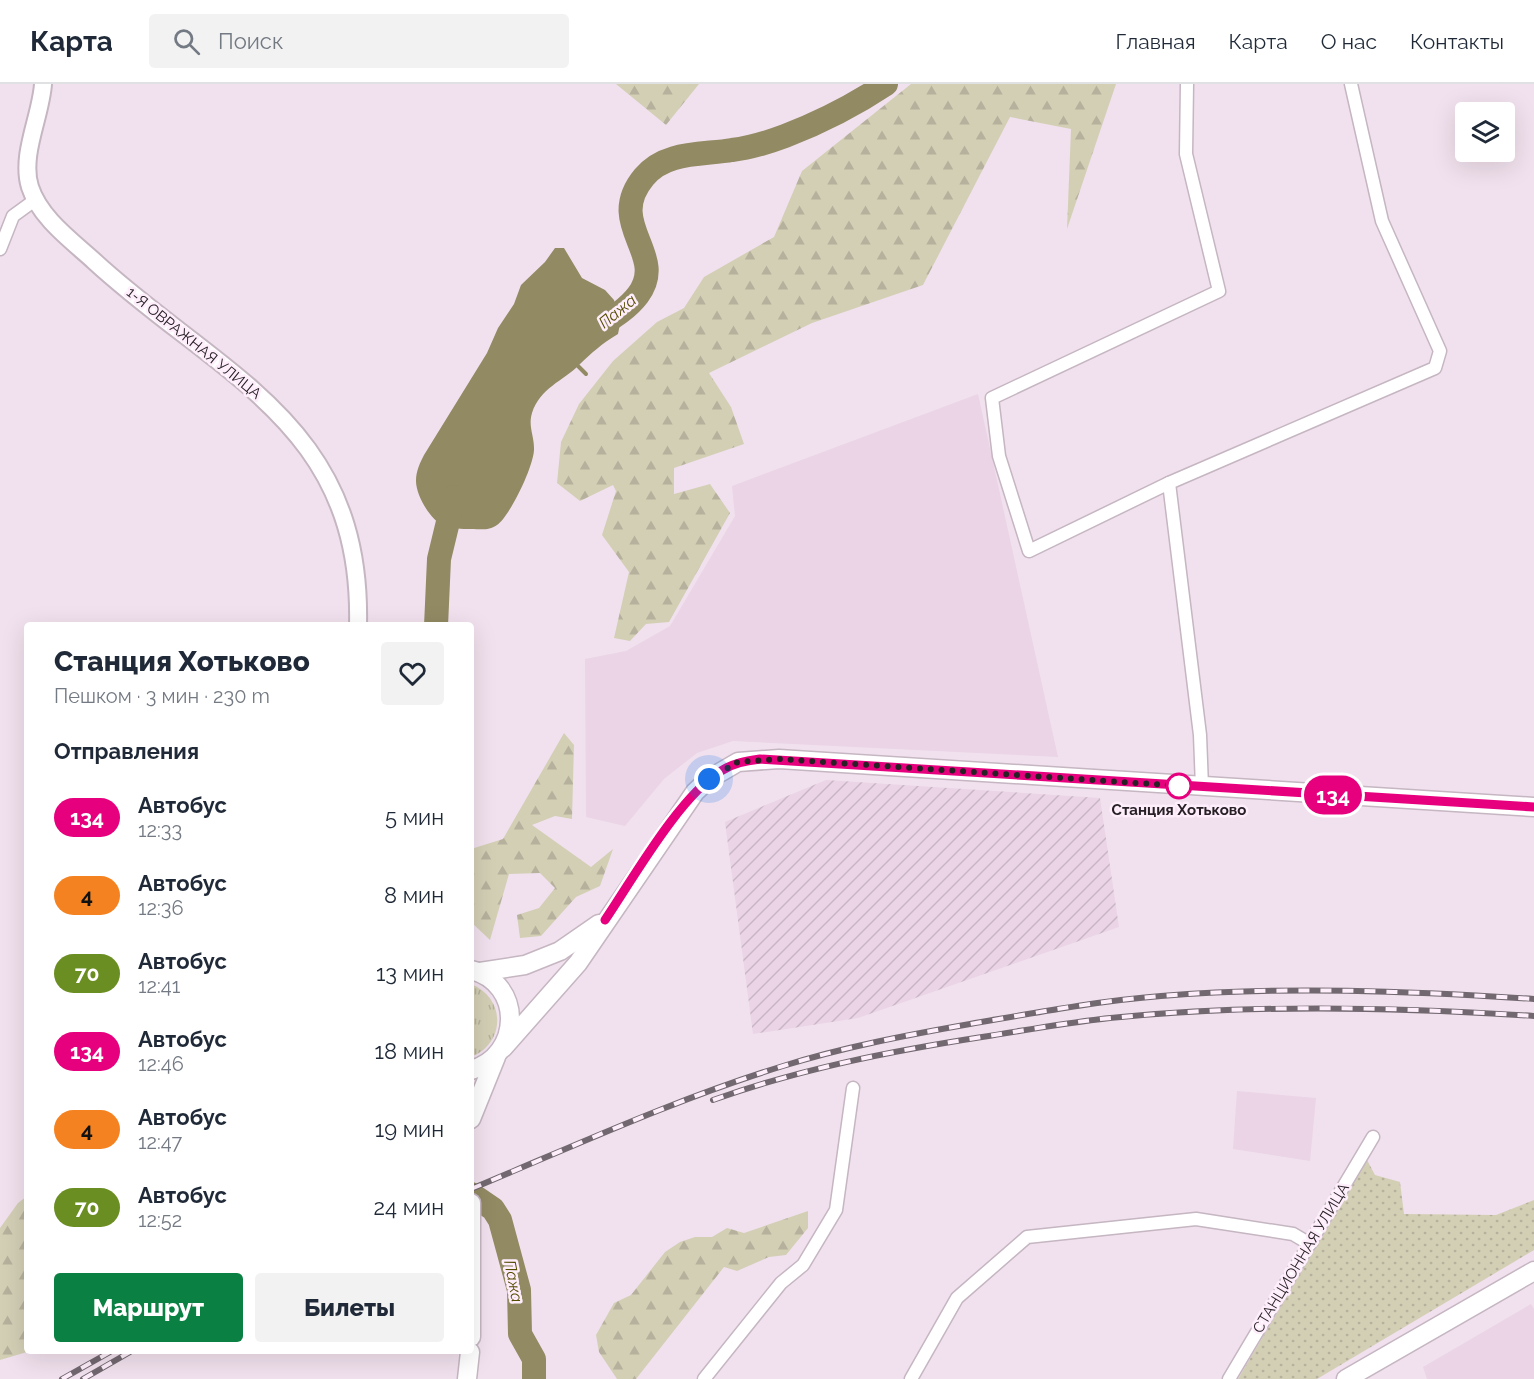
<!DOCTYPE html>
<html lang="ru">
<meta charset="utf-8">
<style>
:root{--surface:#fff;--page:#f2f2f3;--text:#1f2937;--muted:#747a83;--line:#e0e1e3;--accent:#0b8043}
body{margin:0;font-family:Raleway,sans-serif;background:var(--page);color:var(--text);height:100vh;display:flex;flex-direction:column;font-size:22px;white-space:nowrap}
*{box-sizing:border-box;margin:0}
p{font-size:20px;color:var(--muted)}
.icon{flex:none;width:33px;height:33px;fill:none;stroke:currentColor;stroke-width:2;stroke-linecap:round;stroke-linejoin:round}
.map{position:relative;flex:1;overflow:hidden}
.details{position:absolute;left:24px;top:538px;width:450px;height:732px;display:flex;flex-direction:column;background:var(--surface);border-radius:6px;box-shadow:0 6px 24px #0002}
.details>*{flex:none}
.badge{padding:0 12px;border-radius:20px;font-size:21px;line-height:39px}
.fabs{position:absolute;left:1455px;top:18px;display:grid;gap:12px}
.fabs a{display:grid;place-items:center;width:60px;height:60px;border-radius:6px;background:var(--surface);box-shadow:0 6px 24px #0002;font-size:30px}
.you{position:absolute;width:30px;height:30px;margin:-15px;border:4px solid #fff;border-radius:50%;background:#1a73e8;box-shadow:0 0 0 9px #1a73e833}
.map>.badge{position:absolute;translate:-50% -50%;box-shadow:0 0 0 3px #fff}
h2{padding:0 30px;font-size:22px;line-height:54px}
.round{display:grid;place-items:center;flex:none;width:63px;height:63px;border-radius:6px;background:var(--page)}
.overview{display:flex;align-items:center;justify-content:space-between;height:102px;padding:0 30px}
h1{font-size:28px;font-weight:800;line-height:45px}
.primary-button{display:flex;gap:12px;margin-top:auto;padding:12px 30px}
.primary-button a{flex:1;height:69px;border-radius:6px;background:var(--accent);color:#fff;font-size:24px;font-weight:800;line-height:69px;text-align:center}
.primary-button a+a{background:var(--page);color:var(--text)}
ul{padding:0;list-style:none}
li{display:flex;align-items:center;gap:18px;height:78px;padding:0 30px}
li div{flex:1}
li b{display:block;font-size:22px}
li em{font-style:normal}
li .badge{min-width:66px;font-weight:700;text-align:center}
header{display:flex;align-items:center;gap:36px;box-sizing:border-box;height:84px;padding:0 30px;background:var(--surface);border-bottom:2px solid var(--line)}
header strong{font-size:28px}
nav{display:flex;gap:33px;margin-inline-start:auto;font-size:21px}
.search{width:420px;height:54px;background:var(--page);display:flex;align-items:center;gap:15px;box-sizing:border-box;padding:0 21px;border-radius:6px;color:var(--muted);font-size:22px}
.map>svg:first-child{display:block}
.built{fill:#ead4e6}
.industrial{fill:url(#industrial-furrows)}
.grass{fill:url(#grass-tufts)}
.forest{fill:url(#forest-firs)}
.park{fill:url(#park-dots)}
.water{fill:#918a63}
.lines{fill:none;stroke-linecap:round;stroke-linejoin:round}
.stream{stroke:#918a63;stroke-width:4}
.river{stroke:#918a63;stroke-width:24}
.minor-casing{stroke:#c5b6c2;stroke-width:15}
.tertiary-casing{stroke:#c5b6c2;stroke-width:20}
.secondary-casing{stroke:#c5b6c2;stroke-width:21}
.minor{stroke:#fff;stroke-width:12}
.tertiary{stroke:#fff;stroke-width:16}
.secondary{stroke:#fff;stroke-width:18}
.rail-casing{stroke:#726870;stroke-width:6}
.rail{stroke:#feeefb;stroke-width:4;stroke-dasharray:11;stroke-linecap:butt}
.line-casing{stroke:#fff;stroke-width:14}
.line{stroke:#e6007e;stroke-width:9}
.walk{stroke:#272126;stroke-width:6;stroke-dasharray:0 10.8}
.stop-dot{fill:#fff;stroke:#e6007e;stroke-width:3}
.labels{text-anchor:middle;stroke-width:5;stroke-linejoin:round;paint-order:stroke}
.street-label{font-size:15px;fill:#272126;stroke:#feeefb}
.stop-label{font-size:15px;font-weight:bold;fill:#272126;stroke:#feeefb}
.water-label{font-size:16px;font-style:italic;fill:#564c00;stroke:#feeefb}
</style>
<header>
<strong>Карта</strong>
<div class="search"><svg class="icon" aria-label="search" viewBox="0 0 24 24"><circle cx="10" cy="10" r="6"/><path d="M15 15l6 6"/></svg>Поиск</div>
<nav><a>Главная</a><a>Карта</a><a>О нас</a><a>Контакты</a></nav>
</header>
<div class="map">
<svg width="1534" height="1295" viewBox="0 0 1534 1295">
<defs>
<pattern id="industrial-furrows" width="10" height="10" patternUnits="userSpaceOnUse" patternTransform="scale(1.5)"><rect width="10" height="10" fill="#ead4e6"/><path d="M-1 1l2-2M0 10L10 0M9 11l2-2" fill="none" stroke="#c9b6c5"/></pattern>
<pattern id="grass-tufts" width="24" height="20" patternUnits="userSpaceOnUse" patternTransform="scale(1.5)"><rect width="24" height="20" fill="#d3cfb5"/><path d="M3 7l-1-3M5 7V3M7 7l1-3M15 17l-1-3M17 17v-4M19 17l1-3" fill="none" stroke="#b5b19c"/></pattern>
<pattern id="forest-firs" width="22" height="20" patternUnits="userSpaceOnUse" patternTransform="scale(1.5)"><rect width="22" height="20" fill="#d3cfb5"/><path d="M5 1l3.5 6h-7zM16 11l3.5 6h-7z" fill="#b5b19c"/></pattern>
<pattern id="park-dots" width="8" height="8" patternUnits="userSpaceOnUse" patternTransform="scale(1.5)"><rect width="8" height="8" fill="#d3cfb5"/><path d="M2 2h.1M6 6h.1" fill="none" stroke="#b5b19c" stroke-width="1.8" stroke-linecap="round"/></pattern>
</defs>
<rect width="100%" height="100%" fill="#f1e1ee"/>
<g class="built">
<polygon points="978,310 1058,673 733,657 697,669 664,695 625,742 586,733 585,575 626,567 670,542 735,432 732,402"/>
<polygon points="1237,1007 1316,1014 1310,1077 1233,1065"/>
<polygon points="1531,1220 1534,1225 1534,1295 1427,1295 1423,1283"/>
</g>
<polygon class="industrial" points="826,696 1100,714 1119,843 858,934 753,950 725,738"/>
<path class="grass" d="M 471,900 C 506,914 506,959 471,973 Z"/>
<g class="forest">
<polygon points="616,0 699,0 666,41"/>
<polygon points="911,0 1116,0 1067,145 1071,45 1010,33 923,201 812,239 709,289 731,323 744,360 674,384 674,410 710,400 730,429 669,538 646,540 630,557 614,554 629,488 602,451 616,407 613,401 580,417 557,399 561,358 579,320 613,277 657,238 684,224 704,193 774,153 802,87"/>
<polygon points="564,649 574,661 572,735 555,732 532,741 591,783 613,765 600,802 576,813 541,852 520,854 517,831 539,824 555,804 540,789 509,790 490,856 471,838 471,765 503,755"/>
<polygon points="27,1112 27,1268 0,1276 0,1144 18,1119"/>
<polygon points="808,1127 808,1144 786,1171 769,1173 737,1187 724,1183 636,1295 617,1295 599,1268 596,1251 614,1219 631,1211 665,1168 680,1158 695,1153 712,1153 727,1144 744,1149"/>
</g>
<polygon class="park" points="1367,1076 1375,1091 1400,1098 1404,1130 1496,1131 1534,1116 1534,1166 1317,1295 1238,1295"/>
<path class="water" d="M 555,164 L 564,164 L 582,194 L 605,206 L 614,216 L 620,240 L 618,250 C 601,260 593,268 579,281 C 563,297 540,304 532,329 C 528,342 534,351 534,364 C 535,380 510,432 497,441 C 488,447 481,445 471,445 C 462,445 451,445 444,442 C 430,436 416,411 416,397 C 416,387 420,379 424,371 L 487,269 L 498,244 L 514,220 L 521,201 L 545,178 Z"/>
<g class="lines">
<polyline class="stream" points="578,282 586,290"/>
<g class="river">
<path d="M 592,247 C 607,237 626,227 638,211 C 669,170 604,141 644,93 C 665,67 702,71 732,66 C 749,64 769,58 785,52 C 819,39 856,20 886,0"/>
<polyline points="436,542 439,475 454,413"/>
<polyline points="471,1110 493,1125 500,1136 519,1206 520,1250 534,1275 534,1295"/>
</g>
<defs>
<g id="minor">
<polyline points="0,165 13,132 35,116"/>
<polyline points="1169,399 1029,467 999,372 992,314 1219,207 1186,70 1187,0"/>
<polyline points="1202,703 1200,651 1169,399 1435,284 1440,267 1382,137 1351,0"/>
<polyline points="704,1295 781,1199 803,1181 836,1126 853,1004"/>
<polyline points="911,1295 957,1214 1027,1153 1196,1135 1293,1150 1310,1160"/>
<polyline points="1229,1295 1373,1053"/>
</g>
<path id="tertiary" d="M 43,0 C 41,32 20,71 30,103 C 40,134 71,156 94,177 C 220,293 363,339 358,542"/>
<g id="secondary">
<path d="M 471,886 C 524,899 522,972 471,986"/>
<polyline points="480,888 525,881 560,867 599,840"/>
<polyline points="503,964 578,879 695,708 709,695 738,678 779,675 1534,723"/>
<polyline points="471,1035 496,973"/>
<polyline points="471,1119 471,1253"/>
<polyline points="467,1295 470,1268"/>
<polyline points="1346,1295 1534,1187"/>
</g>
</defs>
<use href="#minor" class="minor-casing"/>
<use href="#tertiary" class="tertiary-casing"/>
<use href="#secondary" class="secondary-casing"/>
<use href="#minor" class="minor"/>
<use href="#tertiary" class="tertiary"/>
<use href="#secondary" class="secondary"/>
<defs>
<g id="rail">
<path d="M 713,1016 C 800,985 891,967 982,953 C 1028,946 1074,937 1121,933 C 1258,920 1397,923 1534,932"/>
<path d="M 471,1105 C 574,1062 676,1015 783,982 C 844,963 907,951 970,940 C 1034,929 1097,917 1161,912 C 1285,902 1410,907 1534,915"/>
<polyline points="62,1295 110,1268"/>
<polyline points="83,1295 130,1268"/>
</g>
</defs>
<use href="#rail" class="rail-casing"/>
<use href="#rail" class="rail"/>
</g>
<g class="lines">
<defs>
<path id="line" d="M 605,836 C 634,793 679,713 721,687 C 733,679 746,677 760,675 L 1534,723"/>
</defs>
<use href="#line" class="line-casing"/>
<use href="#line" class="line"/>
<polyline class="walk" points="709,695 738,678 779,675 1182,702 1179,702"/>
</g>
<circle class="stop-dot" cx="1179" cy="702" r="12"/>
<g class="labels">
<g class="street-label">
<text transform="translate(194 259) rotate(39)" y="5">1-Я ОВРАЖНАЯ УЛИЦА</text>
<text transform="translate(1301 1174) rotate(-59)" y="5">СТАНЦИОННАЯ УЛИЦА</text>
</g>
<g class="stop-label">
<text x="1179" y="731">Станция Хотьково</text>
</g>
<g class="water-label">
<text transform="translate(617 227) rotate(-39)" y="6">Пажа</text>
<text transform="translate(514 1197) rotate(79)" y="6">Пажа</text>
</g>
</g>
</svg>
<div class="fabs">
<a><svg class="icon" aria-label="layers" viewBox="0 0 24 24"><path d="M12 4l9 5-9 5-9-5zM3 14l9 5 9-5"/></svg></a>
</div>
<div class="you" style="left:709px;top:695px"></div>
<b class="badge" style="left:1333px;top:711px;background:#e6007e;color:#fff">134</b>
<section class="details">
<div class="overview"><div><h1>Станция Хотьково</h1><p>Пешком · 3 мин · 230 m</p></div><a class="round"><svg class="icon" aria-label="heart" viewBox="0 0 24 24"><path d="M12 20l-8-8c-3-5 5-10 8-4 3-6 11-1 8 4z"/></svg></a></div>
<h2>Отправления</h2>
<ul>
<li><span class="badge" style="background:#e6007e;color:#fff">134</span><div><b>Автобус</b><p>12:33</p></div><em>5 мин</em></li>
<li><span class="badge" style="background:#f58220;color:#111">4</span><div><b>Автобус</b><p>12:36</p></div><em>8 мин</em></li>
<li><span class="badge" style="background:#6b8e23;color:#fff">70</span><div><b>Автобус</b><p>12:41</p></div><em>13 мин</em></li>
<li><span class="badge" style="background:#e6007e;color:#fff">134</span><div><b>Автобус</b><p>12:46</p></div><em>18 мин</em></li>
<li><span class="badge" style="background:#f58220;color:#111">4</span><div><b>Автобус</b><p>12:47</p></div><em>19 мин</em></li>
<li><span class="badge" style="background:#6b8e23;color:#fff">70</span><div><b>Автобус</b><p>12:52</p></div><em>24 мин</em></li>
</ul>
<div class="primary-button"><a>Маршрут</a><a>Билеты</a></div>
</section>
</div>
